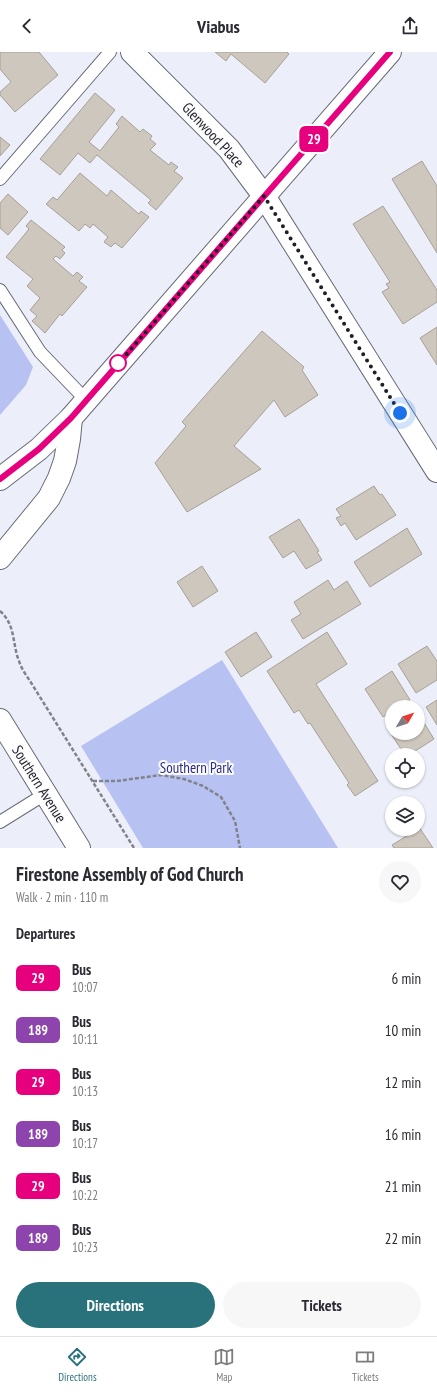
<!DOCTYPE html>
<meta charset="utf-8">
<style>
:root{--surface:#fff;--page:#f7f7f7;--text:#2b2b33;--muted:#7c7c81;--line:#e1e1e2;--accent:#29727c}
body{margin:0;font-family:"PT Sans Narrow",sans-serif;background:var(--page);color:var(--text);height:100vh;display:flex;flex-direction:column;font-size:15px;white-space:nowrap}
*{box-sizing:border-box;margin:0}
p{font-size:13px;color:var(--muted)}
.icon{flex:none;width:22px;height:22px;fill:none;stroke:currentColor;stroke-width:2;stroke-linecap:round;stroke-linejoin:round}
.map{position:relative;height:796px;overflow:hidden}
.side{display:flex;flex-direction:column;background:var(--surface);flex:1}
.side>*{flex:none}
.badge{padding:0 8px;border-radius:6px;font-size:14px;line-height:26px}
.needle{width:26px;rotate:51deg}
.tools{position:absolute;left:385px;top:648px;display:grid;gap:8px}
.tools a{display:grid;place-items:center;width:40px;height:40px;border-radius:50%;background:var(--surface);box-shadow:0 1px 3px #0004;font-size:20px}
.you{position:absolute;width:20px;height:20px;margin:-10px;border:3px solid #fff;border-radius:50%;background:#1a73e8;box-shadow:0 0 0 6px #1a73e833}
.map>.badge{position:absolute;translate:-50% -50%;box-shadow:0 0 0 2px #fff}
h2{padding:0 16px;font-size:15px;line-height:36px}
.round{display:grid;place-items:center;flex:none;width:42px;height:42px;border-radius:21px;background:var(--page)}
.headline{display:flex;align-items:center;justify-content:space-between;height:68px;padding:0 16px}
h1{font-size:19px;font-weight:700;line-height:30px}
.action{display:flex;gap:8px;margin-top:auto;padding:8px 16px}
.action a{flex:1;height:46px;border-radius:24px;background:var(--accent);color:#fff;font-size:16px;font-weight:700;line-height:46px;text-align:center}
.action a+a{background:var(--page);color:var(--text)}
ul{padding:0;list-style:none}
li{display:flex;align-items:center;gap:12px;height:52px;padding:0 16px}
li div{flex:1}
li b{display:block;font-size:15px}
li em{font-style:normal}
li .badge{min-width:44px;font-weight:700;text-align:center}
header{display:flex;justify-content:space-between;align-items:center;height:52px;padding:0 16px;background:var(--surface);font-size:18px;font-weight:700}
.tabs{display:flex;justify-content:space-around;align-items:center;height:56px;border-top:1px solid var(--line);background:var(--surface);font-size:11px;color:var(--muted)}
.tabs a{display:grid;justify-items:center;gap:2px}
.tabs .current{color:var(--accent)}
.map>svg:first-child{display:block}
.green{fill:#b7c2f2}
.building{fill:#cec7be;stroke:#a7a097}
.lines{fill:none;stroke-linecap:round;stroke-linejoin:round}
.lane-casing{stroke:#686a74;stroke-width:14}
.street-casing{stroke:#686a74;stroke-width:24}
.secondary-casing{stroke:#686a74;stroke-width:24}
.path{stroke:#81838a;stroke-width:2.5;stroke-dasharray:4 2;stroke-linecap:butt}
.lane{stroke:#fff;stroke-width:12}
.street{stroke:#fff;stroke-width:22}
.secondary{stroke:#fff;stroke-width:22}
.line-casing{stroke:#fff;stroke-width:9}
.line{stroke:#e6007e;stroke-width:6}
.walk{stroke:#1f2024;stroke-width:4;stroke-dasharray:0 7.2}
.stop-dot{fill:#fff;stroke:#e6007e;stroke-width:2}
.labels{text-anchor:middle;stroke-width:4;stroke-linejoin:round;paint-order:stroke}
.street-label{font-size:15px;fill:#1f2024;stroke:#fcfcff}
.park-label{font-size:15px;fill:#2b2e87;stroke:#fcfcff}
</style>
<header><svg class="icon" aria-label="back" viewBox="0 0 24 24"><path d="M15 5l-7 7 7 7"/></svg>Viabus<svg class="icon" aria-label="share" viewBox="0 0 24 24"><path d="M12 15V3M7 8l5-5 5 5M5 13v7h14v-7"/></svg></header>
<div class="map">
<svg width="437" height="796" viewBox="0 0 437 796">
<rect width="100%" height="100%" fill="#eceffa"/>
<g class="green">
<polygon points="0,263 33,315 26,333 0,363"/>
<polygon points="222,608 338,796 143,796 81,694"/>
</g>
<g class="building">
<polygon points="2,0 39,0 58,23 15,60 0,43 0,40 11,30 0,17 0,1"/>
<polygon points="215,0 287,0 289,2 265,31 231,2 226,9"/>
<polygon points="95,41 115,58 89,90 100,99 119,75 116,72 122,64 140,80 143,77 152,84 150,87 156,92 150,98 169,113 171,110 178,115 174,119 183,126 156,158 148,151 151,148 97,103 90,111 78,101 60,123 40,107"/>
<polygon points="0,85 10,93 0,104"/>
<polygon points="422,109 437,134 437,201 392,127"/>
<polygon points="80,121 107,144 111,138 139,162 141,159 149,165 122,196 115,191 111,195 104,190 108,185 93,172 90,176 85,172 79,179 46,152 53,145 57,148"/>
<polygon points="8,142 28,160 8,183 0,176 0,151"/>
<polygon points="383,154 437,238 437,250 403,272 382,240 389,236 386,232 390,230 353,172"/>
<polygon points="31,168 65,195 62,198 65,201 60,207 56,204 53,207 73,224 77,220 83,225 79,229 87,235 62,264 60,262 45,281 32,269 37,264 30,258 40,246 27,234 33,227 6,205 29,177 26,174"/>
<polygon points="437,275 437,313 420,286"/>
<polygon points="262,279 304,315 302,318 318,343 285,365 274,348 234,394 261,417 187,460 155,411 186,374 182,370"/>
<polygon points="374,434 380,443 382,442 396,463 356,488 345,471 341,474 336,466 341,464 336,457"/>
<polygon points="299,467 319,499 317,500 322,508 306,517 294,499 283,506 269,485"/>
<polygon points="407,476 422,502 370,535 354,510"/>
<polygon points="202,514 218,539 193,555 177,530"/>
<polygon points="328,528 334,538 347,529 361,552 303,587 291,568 301,562 294,550"/>
<polygon points="256,580 272,605 241,625 225,600"/>
<polygon points="327,580 347,612 316,632 378,729 355,744 347,733 349,731 310,671 308,672 299,658 294,661 267,619"/>
<polygon points="427,594 437,609 437,628 416,641 398,612"/>
<polygon points="392,619 410,648 398,655 392,655 392,659 383,665 365,637"/>
<polygon points="437,648 437,673 426,655"/>
<polygon points="418,661 434,687 409,703 405,703 387,676 392,673 392,681 418,681"/>
<polygon points="419,775 433,796 394,796 392,793 418,777"/>
</g>
<g class="lines">
<defs>
<g id="lane">
<polyline points="0,127 110,0"/>
<polyline points="0,238 40,300 86,348"/>
<polyline points="0,770 45,742"/>
</g>
<polyline id="street" points="132,0 229,97 264,144 437,419"/>
<g id="secondary">
<polyline points="0,427 39,397 71,366 390,0"/>
<polyline points="0,506 49,446 59,426 65,409 69,387 71,366"/>
<polyline points="0,668 79,796"/>
</g>
</defs>
<use href="#lane" class="lane-casing"/>
<use href="#street" class="street-casing"/>
<use href="#secondary" class="secondary-casing"/>
<g class="path">
<path d="M 0,559 C 16,573 12,592 19,609 C 21,616 26,623 30,629 L 134,796"/>
<polyline points="93,729 117,729 161,723 184,727 203,734 221,745 235,769 240,796"/>
</g>
<use href="#lane" class="lane"/>
<use href="#street" class="street"/>
<use href="#secondary" class="secondary"/>
</g>
<g class="lines">
<defs>
<polyline id="line" points="0,427 39,397 71,366 390,0"/>
</defs>
<use href="#line" class="line-casing"/>
<use href="#line" class="line"/>
<polyline class="walk" points="118,311 118,312 264,144 400,361"/>
</g>
<circle class="stop-dot" cx="118" cy="311" r="8"/>
<g class="labels">
<g class="street-label">
<text transform="translate(213 83) rotate(47)" y="5">Glenwood Place</text>
<text transform="translate(39 732) rotate(58)" y="5">Southern Avenue</text>
</g>
<g class="park-label">
<text x="196" y="721">Southern Park</text>
</g>
</g>
</svg>
<div class="tools">
<a><svg class="needle" viewBox="-14 -14 28 28"><path d="M0-13l5 13h-10z" fill="#e53935"/><path d="M0 13l5-13h-10z" fill="#7c7c81"/></svg></a>
<a><svg class="icon" aria-label="locate" viewBox="0 0 24 24"><circle cx="12" cy="12" r="6"/><path d="M12 2v4M12 18v4M2 12h4M18 12h4"/></svg></a>
<a><svg class="icon" aria-label="layers" viewBox="0 0 24 24"><path d="M12 4l9 5-9 5-9-5zM3 14l9 5 9-5"/></svg></a>
</div>
<div class="you" style="left:400px;top:361px"></div>
<b class="badge" style="left:314px;top:87px;background:#e6007e;color:#fff">29</b>
</div>
<section class="side">
<div class="headline"><div><h1>Firestone Assembly of God Church</h1><p>Walk · 2 min · 110 m</p></div><a class="round"><svg class="icon" aria-label="heart" viewBox="0 0 24 24"><path d="M12 20l-8-8c-3-5 5-10 8-4 3-6 11-1 8 4z"/></svg></a></div>
<h2>Departures</h2>
<ul>
<li><span class="badge" style="background:#e6007e;color:#fff">29</span><div><b>Bus</b><p>10:07</p></div><em>6 min</em></li>
<li><span class="badge" style="background:#8e44ad;color:#fff">189</span><div><b>Bus</b><p>10:11</p></div><em>10 min</em></li>
<li><span class="badge" style="background:#e6007e;color:#fff">29</span><div><b>Bus</b><p>10:13</p></div><em>12 min</em></li>
<li><span class="badge" style="background:#8e44ad;color:#fff">189</span><div><b>Bus</b><p>10:17</p></div><em>16 min</em></li>
<li><span class="badge" style="background:#e6007e;color:#fff">29</span><div><b>Bus</b><p>10:22</p></div><em>21 min</em></li>
<li><span class="badge" style="background:#8e44ad;color:#fff">189</span><div><b>Bus</b><p>10:23</p></div><em>22 min</em></li>
</ul>
<div class="action"><a>Directions</a><a>Tickets</a></div>
</section>
<nav class="tabs">
<a class="current"><svg class="icon" aria-label="directions" viewBox="0 0 24 24"><path d="M12 3l9 9-9 9-9-9zM9 14v-3h6M13 9l2 2-2 2"/></svg>Directions</a>
<a><svg class="icon" aria-label="map" viewBox="0 0 24 24"><path d="M3 6l6-2 6 2 6-2v14l-6 2-6-2-6 2zM9 4v14M15 6v14"/></svg>Map</a>
<a><svg class="icon" aria-label="tickets" viewBox="0 0 24 24"><path d="M3 7h18v10H3zM15 7v10"/></svg>Tickets</a>
</nav>
